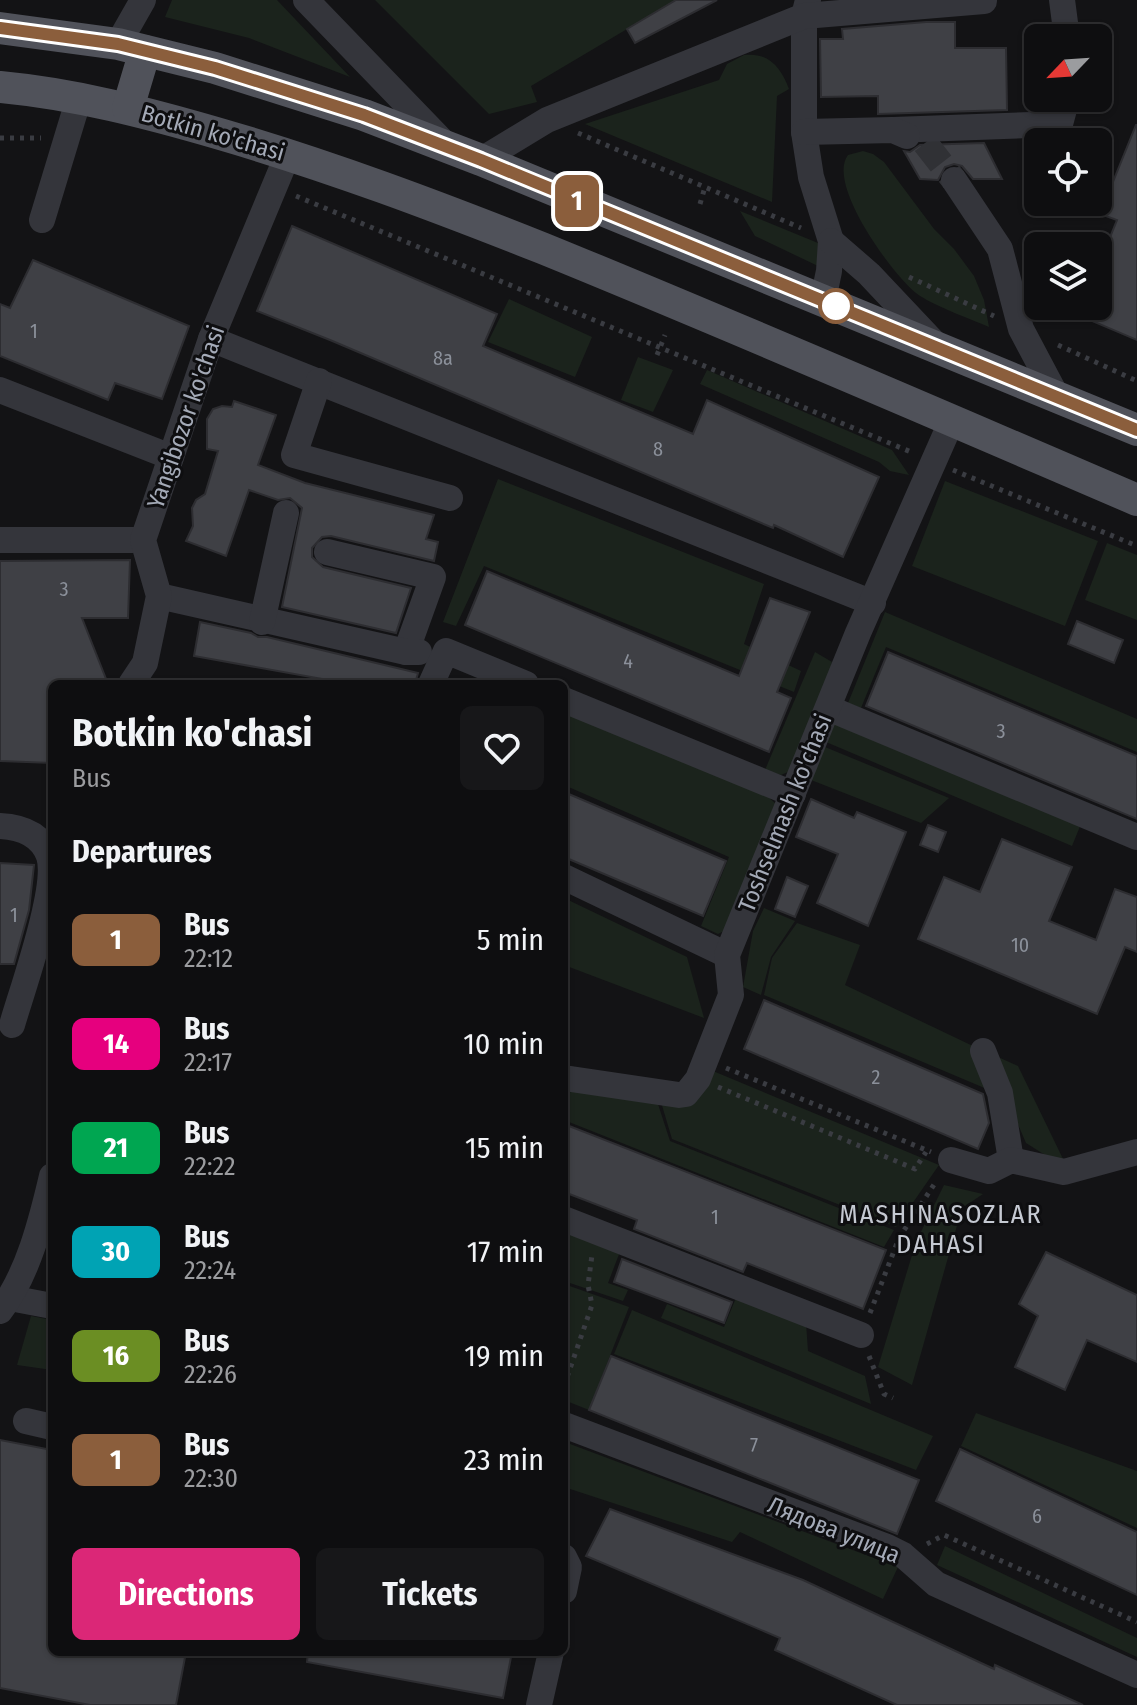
<!DOCTYPE html>
<meta charset="utf-8">
<style>
:root{--surface:#0e0e10;--page:#171719;--text:#f1f3f6;--muted:#9b9c9f;--line:#2e2e30;--accent:#db2777}
body{margin:0;font-family:"Fira Sans Condensed",sans-serif;background:var(--page);color:var(--text);height:100vh;display:flex;flex-direction:column;font-size:30px;white-space:nowrap}
*{box-sizing:border-box;margin:0}
p{font-size:26px;color:var(--muted)}
.icon{flex:none;width:44px;height:44px;fill:none;stroke:currentColor;stroke-width:2;stroke-linecap:round;stroke-linejoin:round}
.map{position:relative;flex:1;overflow:hidden}
.drawer{position:absolute;left:48px;top:680px;width:520px;height:976px;display:flex;flex-direction:column;background:var(--surface);border-radius:12px;box-shadow:0 2px 6px #0004,0 0 0 2px var(--line)}
.drawer>*{flex:none}
.badge{padding:0 16px;border-radius:12px;font-size:28px;line-height:52px}
.needle{width:52px;rotate:245deg}
.controls{position:absolute;left:1024px;top:24px;display:grid;gap:16px}
.controls a{display:grid;place-items:center;width:88px;height:88px;border-radius:12px;background:var(--surface);box-shadow:0 2px 6px #0004,0 0 0 2px var(--line);font-size:40px}
.map>.badge{position:absolute;translate:-50% -50%;box-shadow:0 0 0 4px #fff}
h2{padding:0 24px;font-size:30px;line-height:72px}
.round{display:grid;place-items:center;flex:none;width:84px;height:84px;border-radius:12px;background:var(--page)}
.overview{display:flex;align-items:center;justify-content:space-between;height:136px;padding:0 24px}
h1{font-size:38px;font-weight:700;line-height:60px}
.button{display:flex;gap:16px;margin-top:auto;padding:16px 24px}
.button a{flex:1;height:92px;border-radius:12px;background:var(--accent);color:#fff;font-size:32px;font-weight:700;line-height:92px;text-align:center}
.button a+a{background:var(--page);color:var(--text)}
ul{padding:0;list-style:none}
li{display:flex;align-items:center;gap:24px;height:104px;padding:0 24px}
li div{flex:1}
li b{display:block;font-size:30px}
li em{font-style:normal}
li .badge{min-width:88px;font-weight:700;text-align:center}
.map>svg:first-child{display:block}
.green{fill:#1b231c}
.building{fill:#3f4045;stroke:#2d2d31;stroke-width:2}
.lines{fill:none;stroke-linecap:round;stroke-linejoin:round}
.minor-tunnel{stroke:#303135;stroke-width:26;stroke-dasharray:26 13;stroke-linecap:butt}
.path{stroke:#3a3c42;stroke-width:5;stroke-dasharray:4 6;stroke-linecap:butt}
.minor{stroke:#34353b;stroke-width:26}
.major{stroke:#50525a;stroke-width:32}
.line-casing{stroke:#fff;stroke-width:18}
.line{stroke:#8b5e3c;stroke-width:12}
.stop-dot{fill:#fff;stroke:#8b5e3c;stroke-width:4}
.labels{text-anchor:middle;stroke-width:6;stroke-linejoin:round;paint-order:stroke}
.number-label{font-size:20px;fill:#8b909a}
.street-label{font-size:24px;fill:#a4aab7;stroke:#0e0e10}
.neighbourhood-label{font-size:26px;letter-spacing:2px;fill:#c5c9d2;stroke:#0e0e10}
</style>
<div class="map">
<svg width="1137" height="1705" viewBox="0 0 1137 1705">
<rect width="100%" height="100%" fill="#131315"/>
<g class="green">
<polygon points="172,0 277,0 350,77 249,38 165,17"/>
<polygon points="375,0 676,0 531,86 537,102 489,114"/>
<path d="M 744,55 C 769,52 781,68 789,89 L 777,96 L 772,202 L 585,124 L 719,80 L 727,64 Z"/>
<path d="M 863,151 L 873,154 L 884,162 L 934,229 L 954,249 L 974,276 L 984,300 L 989,327 C 969,318 933,306 916,293 C 892,274 826,184 848,155 Z"/>
<polygon points="740,211 818,243 818,266 755,236"/>
<polygon points="509,299 592,337 575,377 488,342"/>
<polygon points="638,357 673,370 653,412 621,400"/>
<polygon points="707,370 892,450 909,475 890,471 879,462 700,384"/>
<polygon points="498,479 764,584 744,644 801,671 794,692 484,566 456,626 443,622"/>
<polygon points="945,481 1098,541 1065,626 912,566"/>
<polygon points="1107,543 1137,555 1137,620 1085,600"/>
<polygon points="885,612 1137,719 1137,752 886,647 861,708 848,703"/>
<polygon points="815,652 832,662 830,674 790,771 781,775 765,770"/>
<polygon points="564,708 766,795 776,804 724,931 718,934 701,926 729,857 564,785"/>
<polygon points="835,720 1081,824 1072,846 826,742"/>
<polygon points="825,747 949,798 921,823 811,780"/>
<polygon points="564,898 687,957 704,1018 564,965"/>
<polygon points="764,908 795,921 771,957 761,995 743,987 753,931"/>
<polygon points="797,923 860,945 845,985 975,1047 994,1092 764,995 772,958"/>
<polygon points="987,1052 1018,1066 1064,1161 1053,1160 1026,1143"/>
<path d="M 713,1071 L 939,1165 L 896,1227 L 672,1139 L 661,1102 C 699,1111 696,1102 713,1071 Z"/>
<polygon points="573,1088 657,1101 670,1141 894,1230 884,1247 564,1120 564,1102"/>
<polygon points="944,1185 983,1194 962,1208 912,1385 878,1367 916,1242"/>
<polygon points="564,1228 621,1249 608,1283 628,1290 623,1301 564,1281"/>
<polygon points="564,1284 629,1307 589,1410 564,1400"/>
<polygon points="738,1293 806,1323 808,1351 865,1376 871,1404 661,1318 667,1304 724,1327"/>
<polygon points="632,1310 933,1436 916,1470 614,1354"/>
<polygon points="31,1316 52,1320 52,1370 17,1365"/>
<polygon points="976,1413 1137,1471 1137,1528 961,1446"/>
<polygon points="570,1444 898,1567 883,1599 740,1532 732,1542 564,1487 564,1466"/>
<polygon points="945,1546 1137,1638 1137,1657 937,1565"/>
</g>
<g class="building">
<polygon points="676,0 717,0 635,43 627,29"/>
<polygon points="926,22 955,22 955,48 1006,48 1007,110 878,114 878,96 821,97 820,39 843,39 842,29"/>
<polygon points="1136,125 1137,125 1137,340 1057,306 1098,306 1098,267 1117,220 1100,214"/>
<polygon points="984,143 1002,179 973,179 962,166 954,164 945,167 938,180 920,179 904,151 910,152 920,145"/>
<polygon points="292,226 497,314 483,346 693,434 707,400 879,477 843,557 774,525 773,528 330,340 257,311"/>
<polygon points="33,260 189,326 162,399 115,383 108,400 0,356 0,304 10,308"/>
<polygon points="234,401 276,415 258,465 305,483 434,515 426,539 438,542 434,561 331,536 322,537 312,548 312,557 323,567 411,588 396,633 282,607 302,508 290,498 278,500 249,490 226,556 186,541 193,526 192,508 196,500 205,494 218,451 207,449 207,419 213,409 222,406 232,407"/>
<polygon points="130,560 128,618 82,618 108,684 52,684 52,763 0,761 0,561"/>
<polygon points="487,571 739,676 770,598 810,612 777,692 791,698 769,752 465,625"/>
<polygon points="1077,621 1123,640 1114,663 1068,644"/>
<polygon points="200,622 251,633 258,637 267,637 418,673 415,684 350,684 194,656"/>
<polygon points="888,652 1137,756 1137,819 866,706"/>
<polygon points="564,792 726,861 703,916 564,857"/>
<polygon points="811,799 854,818 857,812 906,832 868,926 817,903 838,854 796,837"/>
<polygon points="928,825 946,832 938,852 920,845"/>
<polygon points="1002,839 1072,867 1049,921 1096,940 1115,889 1137,897 1137,952 1125,947 1097,1014 918,939 944,877 980,892"/>
<polygon points="0,863 34,865 29,910 14,964 0,964"/>
<polygon points="787,877 808,886 795,917 775,909"/>
<polygon points="764,1000 983,1094 989,1123 978,1149 744,1049"/>
<polygon points="564,1124 886,1250 863,1309 747,1263 743,1272 634,1229 637,1220 564,1192"/>
<polygon points="1046,1252 1137,1295 1137,1362 1087,1340 1065,1390 1015,1367 1038,1316 1019,1304"/>
<polygon points="622,1259 732,1302 724,1323 614,1282"/>
<polygon points="611,1356 919,1480 897,1534 589,1410"/>
<polygon points="0,1440 52,1450 52,1652 186,1652 176,1705 90,1705 0,1688"/>
<polygon points="960,1449 1137,1532 1137,1595 936,1501"/>
<polygon points="610,1509 803,1580 994,1669 995,1665 1083,1705 897,1705 775,1650 780,1638 586,1556"/>
<polygon points="308,1652 512,1652 503,1698 307,1662"/>
</g>
<g class="lines">
<polyline class="minor-tunnel" points="925,143 954,180"/>
<g class="path">
<polyline points="578,133 801,228"/>
<polyline points="0,138 41,138"/>
<polyline points="296,196 911,452"/>
<polyline points="700,204 705,187"/>
<polyline points="909,277 994,316"/>
<polyline points="1058,345 1137,381"/>
<polyline points="657,355 665,335"/>
<polyline points="953,470 1137,546"/>
<polyline points="726,1068 931,1152"/>
<polyline points="718,1087 915,1169 926,1152"/>
<polyline points="870,1313 899,1238 937,1180"/>
<polyline points="869,1356 884,1394 893,1398"/>
<polyline points="564,1386 592,1305 588,1285 592,1255"/>
<polyline points="927,1544 944,1535 1137,1622"/>
</g>
<g class="minor">
<polyline points="306,0 445,144"/>
<polyline points="808,0 804,16 804,132 811,177 831,241 829,271 823,300"/>
<polyline points="1062,0 1067,38"/>
<polyline points="118,44 143,0"/>
<polyline points="893,130 1060,124 1067,98"/>
<polyline points="804,132 893,130 907,136"/>
<polyline points="481,160 547,120 804,16 984,1"/>
<polyline points="954,180 1000,249 1021,329 1057,397"/>
<polyline points="42,220 79,98"/>
<polyline points="831,241 869,274 936,345"/>
<polyline points="211,339 873,603"/>
<polyline points="319,381 294,455 450,498"/>
<polyline points="0,390 171,457"/>
<polyline points="0,540 143,540"/>
<polyline points="327,552 433,577 406,652"/>
<polyline points="159,596 406,652 419,652"/>
<polyline points="262,622 286,513"/>
<polyline points="131,684 145,663 159,596 143,540 211,339 288,154"/>
<polyline points="431,684 446,651 526,684"/>
<polyline points="564,700 793,794"/>
<polyline points="828,708 1137,837"/>
<path d="M 0,826 C 21,827 41,834 49,856 C 59,887 22,990 12,1025"/>
<polyline points="564,877 727,955"/>
<polyline points="983,1051 1000,1093 1011,1160"/>
<polyline points="564,1078 679,1095 686,1094 698,1079 731,995 727,955 858,633 952,420"/>
<polyline points="951,1160 989,1171 1011,1160 1064,1172 1137,1152"/>
<polyline points="564,1219 861,1335"/>
<polyline points="10,1298 52,1306"/>
<path d="M 0,1311 C 28,1275 42,1219 52,1176"/>
<polyline points="26,1421 52,1427"/>
<polyline points="564,1425 887,1547 903,1555 936,1584 1137,1675"/>
<polyline points="564,1557 569,1567 564,1591"/>
<polyline points="539,1705 551,1652"/>
</g>
<g class="major">
<polyline points="0,28 118,44 215,68 364,115 481,160 1137,430"/>
<path d="M 0,87 C 75,94 148,113 220,134 C 330,166 436,206 542,248 C 741,329 939,415 1137,500"/>
<polyline points="128,108 145,51"/>
</g>
</g>
<g class="lines">
<defs>
<polyline id="line" points="0,28 118,44 215,68 364,115 481,160 1137,430"/>
</defs>
<use href="#line" class="line-casing"/>
<use href="#line" class="line"/>
</g>
<circle class="stop-dot" cx="836" cy="306" r="16"/>
<g class="labels">
<g class="number-label">
<text x="34" y="338">1</text>
<text x="443" y="365">8a</text>
<text x="658" y="456">8</text>
<text x="64" y="596">3</text>
<text x="628" y="668">4</text>
<text x="1001" y="738">3</text>
<text x="14" y="922">1</text>
<text x="1020" y="952">10</text>
<text x="876" y="1084">2</text>
<text x="715" y="1224">1</text>
<text x="754" y="1452">7</text>
<text x="1037" y="1523">6</text>
</g>
<g class="street-label">
<text transform="translate(213 133) rotate(16)" y="8">Botkin ko'chasi</text>
<text transform="translate(186 417) rotate(-71)" y="8">Yangibozor ko'chasi</text>
<text transform="translate(785 813) rotate(-68)" y="8">Toshselmash ko'chasi</text>
<text transform="translate(834 1530) rotate(22)" y="8">Лядова улица</text>
</g>
<g class="neighbourhood-label">
<text x="941" y="1223">MASHINASOZLAR<tspan x="941" dy="30">DAHASI</tspan></text>
</g>
</g>
</svg>
<div class="controls">
<a><svg class="needle" viewBox="-14 -14 28 28"><path d="M0-13l5 13h-10z" fill="#e53935"/><path d="M0 13l5-13h-10z" fill="#9b9c9f"/></svg></a>
<a><svg class="icon" aria-label="locate" viewBox="0 0 24 24"><circle cx="12" cy="12" r="6"/><path d="M12 2v4M12 18v4M2 12h4M18 12h4"/></svg></a>
<a><svg class="icon" aria-label="layers" viewBox="0 0 24 24"><path d="M12 4l9 5-9 5-9-5zM3 14l9 5 9-5"/></svg></a>
</div>
<b class="badge" style="left:577px;top:201px;background:#8b5e3c;color:#fff">1</b>
<section class="drawer">
<div class="overview"><div><h1>Botkin ko'chasi</h1><p>Bus</p></div><a class="round"><svg class="icon" aria-label="heart" viewBox="0 0 24 24"><path d="M12 20l-8-8c-3-5 5-10 8-4 3-6 11-1 8 4z"/></svg></a></div>
<h2>Departures</h2>
<ul>
<li><span class="badge" style="background:#8b5e3c;color:#fff">1</span><div><b>Bus</b><p>22:12</p></div><em>5 min</em></li>
<li><span class="badge" style="background:#e6007e;color:#fff">14</span><div><b>Bus</b><p>22:17</p></div><em>10 min</em></li>
<li><span class="badge" style="background:#00a651;color:#fff">21</span><div><b>Bus</b><p>22:22</p></div><em>15 min</em></li>
<li><span class="badge" style="background:#00a3b4;color:#fff">30</span><div><b>Bus</b><p>22:24</p></div><em>17 min</em></li>
<li><span class="badge" style="background:#6b8e23;color:#fff">16</span><div><b>Bus</b><p>22:26</p></div><em>19 min</em></li>
<li><span class="badge" style="background:#8b5e3c;color:#fff">1</span><div><b>Bus</b><p>22:30</p></div><em>23 min</em></li>
</ul>
<div class="button"><a>Directions</a><a>Tickets</a></div>
</section>
</div>
